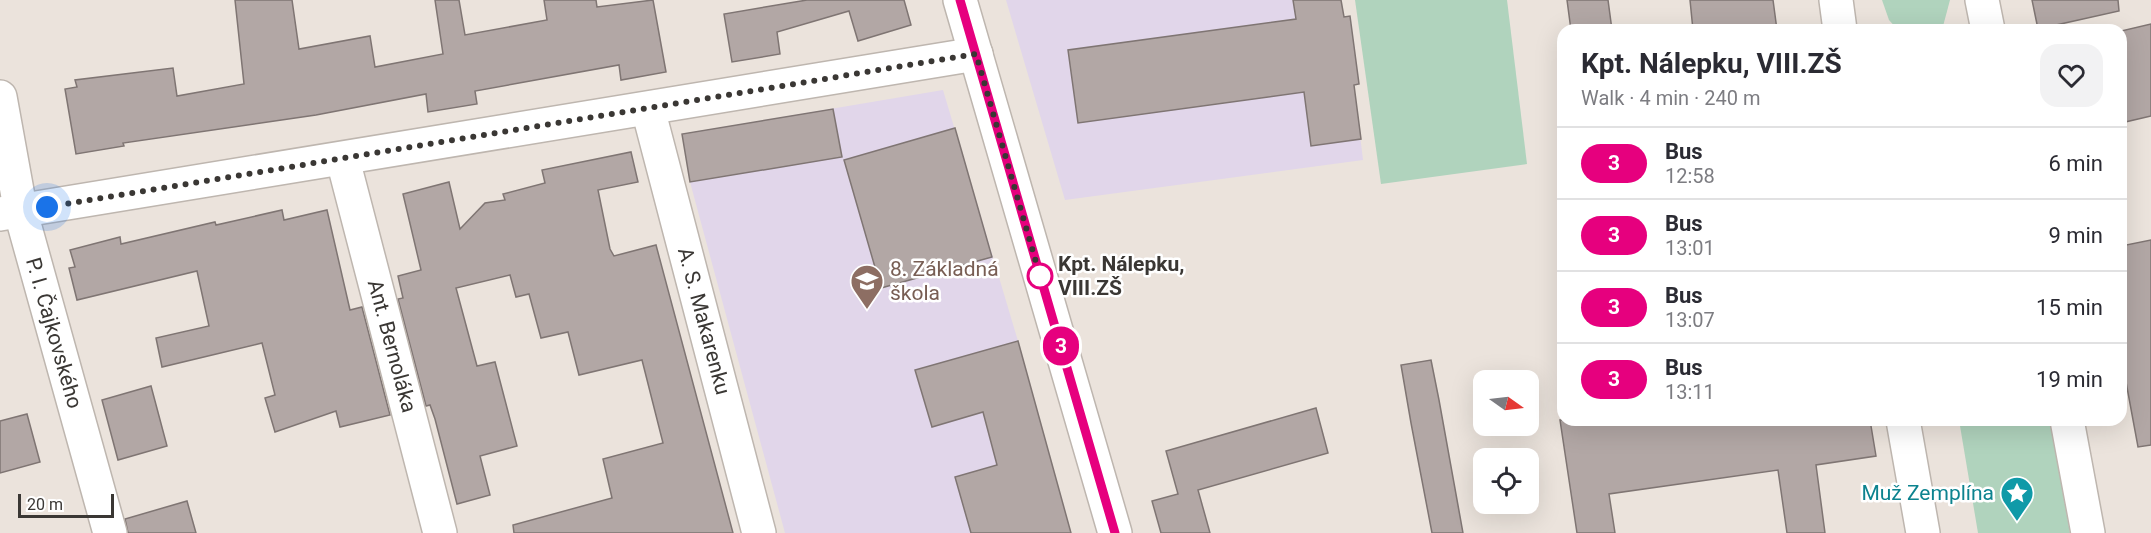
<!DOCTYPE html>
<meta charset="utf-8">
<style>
:root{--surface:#fff;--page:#f2f2f3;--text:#2b2b33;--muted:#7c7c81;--line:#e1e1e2}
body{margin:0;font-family:Roboto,sans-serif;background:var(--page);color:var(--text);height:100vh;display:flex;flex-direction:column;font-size:22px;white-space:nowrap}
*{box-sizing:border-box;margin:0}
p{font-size:20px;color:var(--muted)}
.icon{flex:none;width:33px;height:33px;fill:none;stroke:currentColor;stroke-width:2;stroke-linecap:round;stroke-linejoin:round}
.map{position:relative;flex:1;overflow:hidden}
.details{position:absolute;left:1557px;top:24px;width:570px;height:402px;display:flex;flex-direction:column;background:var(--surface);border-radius:18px;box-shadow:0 6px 24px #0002}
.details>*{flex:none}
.badge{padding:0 12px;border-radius:20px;font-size:21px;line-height:39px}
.needle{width:39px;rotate:104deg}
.controls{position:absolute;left:1473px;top:370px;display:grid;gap:12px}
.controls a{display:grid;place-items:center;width:66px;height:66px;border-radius:12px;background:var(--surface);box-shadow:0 6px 24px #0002;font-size:30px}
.scale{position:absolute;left:18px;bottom:15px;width:96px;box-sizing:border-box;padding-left:6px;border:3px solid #3a3734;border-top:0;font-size:16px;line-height:21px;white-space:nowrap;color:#3a3734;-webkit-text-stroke:4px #fff;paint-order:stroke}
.you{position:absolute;width:30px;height:30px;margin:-15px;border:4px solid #fff;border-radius:50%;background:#1a73e8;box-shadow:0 0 0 9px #1a73e833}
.map>.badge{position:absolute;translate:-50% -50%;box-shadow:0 0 0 3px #fff}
.round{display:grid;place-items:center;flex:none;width:63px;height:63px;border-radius:18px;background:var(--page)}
.summary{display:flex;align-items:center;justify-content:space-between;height:102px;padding:0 24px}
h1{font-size:28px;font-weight:700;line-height:45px}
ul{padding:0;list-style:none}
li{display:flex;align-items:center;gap:18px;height:72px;padding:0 24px;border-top:2px solid var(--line)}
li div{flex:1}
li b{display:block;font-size:22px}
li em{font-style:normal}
li .badge{min-width:66px;font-weight:700;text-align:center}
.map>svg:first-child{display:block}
.education{fill:#e1d6ea}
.green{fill:#b0d3bd}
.building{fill:#b2a7a5;stroke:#7f7573;stroke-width:1.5}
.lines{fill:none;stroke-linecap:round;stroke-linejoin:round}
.street-casing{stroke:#beb6af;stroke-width:36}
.street{stroke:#fff;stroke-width:33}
.line-casing{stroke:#fff;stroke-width:14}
.line{stroke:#e6007e;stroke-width:9}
.walk{stroke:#3a3734;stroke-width:6;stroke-dasharray:0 10.8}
.stop-dot{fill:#fff;stroke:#e6007e;stroke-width:3}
.labels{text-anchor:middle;stroke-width:5;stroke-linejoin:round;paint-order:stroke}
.stop-label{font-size:21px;font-weight:bold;fill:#3a3734;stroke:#fff;text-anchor:start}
.education-label{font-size:21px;fill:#785e54;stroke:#fff;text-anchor:start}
.street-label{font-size:21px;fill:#3a3734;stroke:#fff}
.culture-label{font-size:21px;fill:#0d838f;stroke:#fff;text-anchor:end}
</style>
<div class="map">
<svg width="2151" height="533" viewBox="0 0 2151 533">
<rect width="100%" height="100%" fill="#ebe3dc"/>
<g class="education">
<polygon points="1006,0 1341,0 1344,16 1350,16 1359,84 1354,85 1363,160 1065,200"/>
<polygon points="943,90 1018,341 1071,533 785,533 690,182 682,134"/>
</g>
<g class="green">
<polygon points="1355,0 1507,0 1527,164 1381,184"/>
<polygon points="1882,0 1950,0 1942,30 1898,30 1889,20"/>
<polygon points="1959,420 2050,420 2070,533 1978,533"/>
</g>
<g class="building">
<polygon points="235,0 292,0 299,49 370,36 375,67 443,54 435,0 459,0 465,35 547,20 544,0 596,0 597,7 653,0 666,72 621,80 619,65 475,91 477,104 428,112 426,94 316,115 123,143 124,146 76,154 65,89 77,87 75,80 173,68 177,96 244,84"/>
<polygon points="807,0 904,0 911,25 858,41 849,11 777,32 780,54 732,62 724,14"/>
<polygon points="1293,0 1341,0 1344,17 1350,16 1359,84 1354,85 1361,139 1311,146 1304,92 1078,123 1068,50 1296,19"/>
<polygon points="1567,0 1608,0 1612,30 1571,30"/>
<polygon points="1690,0 1773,0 1777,30 1693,30"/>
<polygon points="2032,0 2118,0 2119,11 2038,29"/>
<polygon points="2151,24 2151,116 2121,123 2121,31"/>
<polygon points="833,109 842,157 690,182 682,134"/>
<polygon points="955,128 992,257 881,288 844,160"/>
<polygon points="631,152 638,182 598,190 610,249 614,256 656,245 733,533 514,533 513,525 612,498 603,459 663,443 642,360 579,375 568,332 541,338 529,294 516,297 510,275 456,288 477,366 495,362 517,446 480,456 490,495 457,504 435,419 430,405 426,406 398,299 403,298 398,276 421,270 403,194 449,182 460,229 485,203 505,200 503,194 545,183 542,170"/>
<polygon points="282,210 284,220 327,210 350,310 362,307 390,415 340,427 336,411 275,432 265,398 275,395 262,343 162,367 156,338 209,326 197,271 77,300 69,268 75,267 70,250 120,237 121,244 215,222 216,225"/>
<polygon points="2151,240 2151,445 2138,447 2121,355 2121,246"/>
<polygon points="1018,341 1071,533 971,533 955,477 997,465 983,412 932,427 915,370"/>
<polygon points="1431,360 1439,400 1463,533 1432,533 1411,423 1401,365"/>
<polygon points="151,386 167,446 118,460 102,400"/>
<polygon points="1316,408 1328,453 1198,490 1210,533 1161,533 1152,501 1178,494 1166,451"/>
<polygon points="27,414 40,462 0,473 0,421"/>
<polygon points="1560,420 1870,420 1876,456 1816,465 1825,533 1787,533 1778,470 1609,494 1615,533 1577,533"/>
<polygon points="187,501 196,533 128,533 125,519"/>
</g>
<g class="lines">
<defs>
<g id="street">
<polyline points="960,0 1115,533"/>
<polyline points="1836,0 1840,30"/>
<polyline points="1982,0 1988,30"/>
<polyline points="0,97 21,213 110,533"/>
<polyline points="648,109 759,533"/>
<polyline points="343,160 440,533"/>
<polyline points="0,214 976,54"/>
<polyline points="1903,420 1923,533"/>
<polyline points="2067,420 2088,533"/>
</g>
</defs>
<use href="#street" class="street-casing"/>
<use href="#street" class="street"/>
</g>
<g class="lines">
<defs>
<polyline id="line" points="960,0 1115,533"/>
</defs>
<use href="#line" class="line-casing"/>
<use href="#line" class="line"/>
<polyline class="walk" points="47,207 976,54 1040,276"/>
</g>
<defs>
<symbol id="school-pin" viewBox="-11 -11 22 30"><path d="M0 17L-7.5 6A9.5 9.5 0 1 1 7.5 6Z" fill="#8d6e63" stroke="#fff"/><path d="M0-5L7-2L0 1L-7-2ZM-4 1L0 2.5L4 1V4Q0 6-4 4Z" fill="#fff"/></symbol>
<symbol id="sight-pin" viewBox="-11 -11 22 30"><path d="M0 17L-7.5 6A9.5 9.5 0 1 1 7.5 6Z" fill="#0f9aa8" stroke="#fff"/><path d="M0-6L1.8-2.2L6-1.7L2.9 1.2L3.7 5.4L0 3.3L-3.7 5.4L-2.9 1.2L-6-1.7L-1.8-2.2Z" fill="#fff"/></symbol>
</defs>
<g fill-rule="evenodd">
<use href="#school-pin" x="848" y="262" width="38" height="52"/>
<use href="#sight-pin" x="1998" y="474" width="38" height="52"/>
</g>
<circle class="stop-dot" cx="1040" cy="276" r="12"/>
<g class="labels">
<g class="stop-label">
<text x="1058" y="271">Kpt. Nálepku,<tspan x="1058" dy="24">VIII.ZŠ</tspan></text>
</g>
<g class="education-label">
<text x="890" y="276">8. Základná<tspan x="890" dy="24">škola</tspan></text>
</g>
<g class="street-label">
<text transform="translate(704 321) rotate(75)" y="7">A. S. Makarenku</text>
<text transform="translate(54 333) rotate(74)" y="7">P. I. Čajkovského</text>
<text transform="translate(392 346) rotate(75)" y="7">Ant. Bernoláka</text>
</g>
<g class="culture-label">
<text x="1994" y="500">Muž Zemplína</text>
</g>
</g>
</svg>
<div class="controls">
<a><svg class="needle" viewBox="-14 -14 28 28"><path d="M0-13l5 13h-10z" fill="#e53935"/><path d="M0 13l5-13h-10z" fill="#7c7c81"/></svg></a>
<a><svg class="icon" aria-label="locate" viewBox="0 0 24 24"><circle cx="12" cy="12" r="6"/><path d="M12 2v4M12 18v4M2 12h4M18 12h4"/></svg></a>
</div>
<div class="scale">20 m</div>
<div class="you" style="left:47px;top:207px"></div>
<b class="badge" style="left:1061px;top:346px;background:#e6007e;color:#fff">3</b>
<section class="details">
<div class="summary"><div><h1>Kpt. Nálepku, VIII.ZŠ</h1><p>Walk · 4 min · 240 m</p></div><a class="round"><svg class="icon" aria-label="heart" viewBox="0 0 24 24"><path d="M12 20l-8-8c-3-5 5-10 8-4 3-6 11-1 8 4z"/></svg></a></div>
<ul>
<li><span class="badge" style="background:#e6007e;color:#fff">3</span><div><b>Bus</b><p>12:58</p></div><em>6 min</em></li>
<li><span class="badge" style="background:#e6007e;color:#fff">3</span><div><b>Bus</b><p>13:01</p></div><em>9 min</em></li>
<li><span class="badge" style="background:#e6007e;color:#fff">3</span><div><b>Bus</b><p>13:07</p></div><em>15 min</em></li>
<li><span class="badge" style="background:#e6007e;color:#fff">3</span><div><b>Bus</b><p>13:11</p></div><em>19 min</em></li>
</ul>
</section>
</div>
